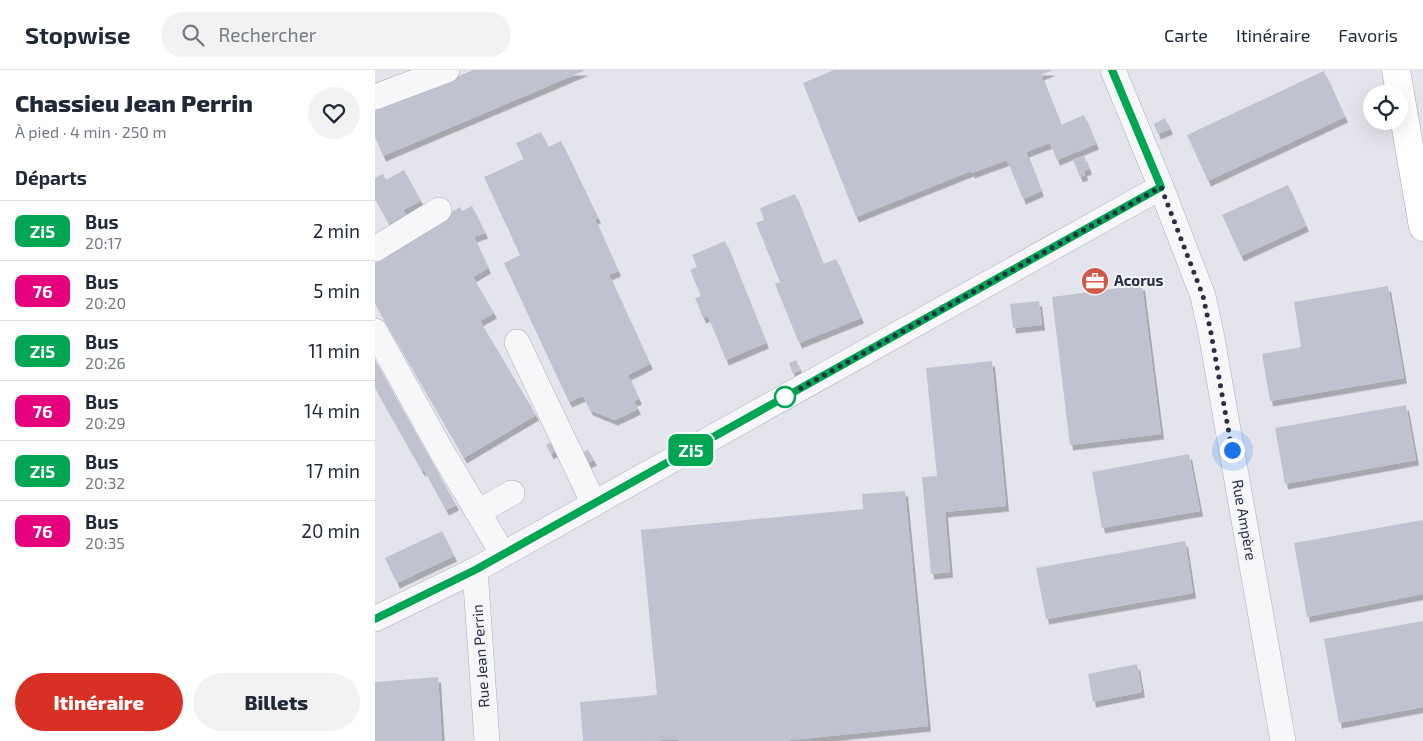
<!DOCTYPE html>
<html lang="fr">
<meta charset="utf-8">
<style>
:root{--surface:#fff;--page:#f2f2f3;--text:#1f2937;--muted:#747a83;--line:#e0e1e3;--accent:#d93025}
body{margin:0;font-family:"Exo 2",sans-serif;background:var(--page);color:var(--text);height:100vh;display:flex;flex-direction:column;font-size:19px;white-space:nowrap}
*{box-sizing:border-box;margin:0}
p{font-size:16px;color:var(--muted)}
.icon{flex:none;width:28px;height:28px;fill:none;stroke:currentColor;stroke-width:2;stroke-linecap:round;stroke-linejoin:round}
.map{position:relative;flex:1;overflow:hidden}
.panel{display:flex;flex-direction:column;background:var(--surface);width:375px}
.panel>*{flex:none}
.badge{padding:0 10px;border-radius:8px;font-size:18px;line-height:32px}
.fabs{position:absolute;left:988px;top:15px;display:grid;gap:10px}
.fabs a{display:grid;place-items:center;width:45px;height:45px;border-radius:50%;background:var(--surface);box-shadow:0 5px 20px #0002;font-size:25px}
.you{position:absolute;width:25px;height:25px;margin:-12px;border:4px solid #fff;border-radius:50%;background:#1a73e8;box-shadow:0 0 0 8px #1a73e833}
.map>.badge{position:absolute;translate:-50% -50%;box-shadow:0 0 0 2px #fff}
h2{padding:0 15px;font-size:19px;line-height:45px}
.round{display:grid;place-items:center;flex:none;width:52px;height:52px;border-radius:26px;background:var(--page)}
.headline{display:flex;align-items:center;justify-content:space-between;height:85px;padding:0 15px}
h1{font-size:24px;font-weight:800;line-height:38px}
.action{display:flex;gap:10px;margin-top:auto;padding:10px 15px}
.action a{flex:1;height:58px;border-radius:30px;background:var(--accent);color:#fff;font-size:20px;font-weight:800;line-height:58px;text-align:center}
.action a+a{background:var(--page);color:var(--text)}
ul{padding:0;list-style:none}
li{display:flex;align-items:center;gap:15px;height:60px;padding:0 15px;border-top:1px solid var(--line)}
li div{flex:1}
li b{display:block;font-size:19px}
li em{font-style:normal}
li .badge{min-width:55px;font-weight:700;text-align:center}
header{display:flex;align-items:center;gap:30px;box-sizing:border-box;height:70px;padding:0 25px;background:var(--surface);border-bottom:1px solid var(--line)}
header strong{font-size:24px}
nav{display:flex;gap:28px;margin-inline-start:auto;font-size:18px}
.search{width:350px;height:45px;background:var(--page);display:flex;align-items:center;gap:12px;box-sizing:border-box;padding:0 18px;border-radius:28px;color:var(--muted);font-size:19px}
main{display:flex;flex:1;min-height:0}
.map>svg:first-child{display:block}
.building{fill:#c1c2cf;filter:url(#shadow)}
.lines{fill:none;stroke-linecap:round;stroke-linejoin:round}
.minor-casing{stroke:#acaeba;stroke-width:26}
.major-casing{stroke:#a3a6b8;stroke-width:29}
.minor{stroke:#f7f7fa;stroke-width:25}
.major{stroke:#fff;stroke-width:28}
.line-casing{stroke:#fff;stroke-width:11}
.line{stroke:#00a651;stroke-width:8}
.walk{stroke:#2b2e45;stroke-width:5;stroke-dasharray:0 9}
.stop-dot{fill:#fff;stroke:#00a651;stroke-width:2.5}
.labels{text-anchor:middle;stroke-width:4;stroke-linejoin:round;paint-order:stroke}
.poi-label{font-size:15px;font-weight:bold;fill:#2b2e45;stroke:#f4f5f9;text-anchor:start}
.street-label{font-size:15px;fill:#2b2e45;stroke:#f4f5f9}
</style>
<header>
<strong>Stopwise</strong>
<div class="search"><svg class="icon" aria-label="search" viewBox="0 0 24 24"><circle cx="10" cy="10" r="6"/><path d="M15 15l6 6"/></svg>Rechercher</div>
<nav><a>Carte</a><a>Itinéraire</a><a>Favoris</a></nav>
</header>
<main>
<section class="panel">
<div class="headline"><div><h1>Chassieu Jean Perrin</h1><p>À pied · 4 min · 250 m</p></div><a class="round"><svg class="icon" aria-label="heart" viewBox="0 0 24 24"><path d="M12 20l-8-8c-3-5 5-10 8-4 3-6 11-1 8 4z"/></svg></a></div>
<h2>Départs</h2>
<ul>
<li><span class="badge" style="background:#00a651;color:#fff">Zi5</span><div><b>Bus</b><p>20:17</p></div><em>2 min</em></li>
<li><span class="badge" style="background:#e6007e;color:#fff">76</span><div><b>Bus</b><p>20:20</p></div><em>5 min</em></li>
<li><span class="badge" style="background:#00a651;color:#fff">Zi5</span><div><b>Bus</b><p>20:26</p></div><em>11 min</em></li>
<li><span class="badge" style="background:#e6007e;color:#fff">76</span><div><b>Bus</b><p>20:29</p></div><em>14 min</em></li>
<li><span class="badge" style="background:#00a651;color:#fff">Zi5</span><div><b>Bus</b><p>20:32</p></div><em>17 min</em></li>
<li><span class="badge" style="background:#e6007e;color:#fff">76</span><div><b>Bus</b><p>20:35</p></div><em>20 min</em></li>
</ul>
<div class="action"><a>Itinéraire</a><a>Billets</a></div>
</section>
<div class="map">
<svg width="1048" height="671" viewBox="0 0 1048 671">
<defs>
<filter id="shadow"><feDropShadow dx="3" dy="5.5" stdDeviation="0" flood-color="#0004"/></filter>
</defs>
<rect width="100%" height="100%" fill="#e4e5ec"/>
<g class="building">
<polygon points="98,0 211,0 8,86 0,67 0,41"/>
<polygon points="459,0 678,0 666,5 686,55 709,45 721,74 682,90 675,73 651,82 666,121 648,129 632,90 597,103 596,101 481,147 428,13"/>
<polygon points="949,1 970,47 833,111 812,65"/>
<polygon points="790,48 795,59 783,64 779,54"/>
<polygon points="166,62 173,77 186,71 223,148 220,149 243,201 234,205 275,294 253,305 264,329 259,331 263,339 240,350 215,340 208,326 194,332 129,193 145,185 109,107 149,89 141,73"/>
<polygon points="709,86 714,99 709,101 710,105 705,107 698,90"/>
<polygon points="29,100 46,131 28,140 31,145 14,154 0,129 0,108 8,104 11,110"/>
<polygon points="913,115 931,156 866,186 847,145"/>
<polygon points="420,124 448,194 461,189 486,248 424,273 400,214 405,212 381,153 389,150 385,138"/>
<polygon points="97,136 110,163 99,167 113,198 98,207 119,243 105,251 161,345 89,388 0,234 0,186 85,137 87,141"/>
<polygon points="350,171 391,273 351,290 333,246 328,248 320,228 326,226 315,200 322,197 317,185"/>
<polygon points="767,215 786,364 695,375 677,227"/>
<polygon points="1013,216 1029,308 895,331 887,284 926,277 919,232"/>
<polygon points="664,231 667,255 638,258 635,234"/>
<polygon points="0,290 81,435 71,440 49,400 47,401 0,318"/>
<polygon points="421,290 425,300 418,304 414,293"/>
<polygon points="617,291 631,436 570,442 575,502 556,504 547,407 562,406 551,298"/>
<polygon points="1031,335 1041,390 910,414 900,358"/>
<polygon points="176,372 181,380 176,384 171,375"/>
<polygon points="213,380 219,390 211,394 205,383"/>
<polygon points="814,384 825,441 727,458 717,402"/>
<polygon points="530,421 553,656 406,671 303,671 303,669 271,671 208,671 205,632 282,625 266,460 488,439 487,424"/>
<polygon points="1048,450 1048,524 932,547 919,473"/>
<polygon points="67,461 79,486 22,513 10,488"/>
<polygon points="810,471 818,523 671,549 661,498"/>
<polygon points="1048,551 1048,637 964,653 949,569"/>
<polygon points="762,594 767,622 718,632 713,604"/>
<polygon points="63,607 67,671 0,671 0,612"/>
</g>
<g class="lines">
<defs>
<g id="minor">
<polyline points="738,0 786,117 828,226 836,263 908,671"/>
<polyline points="0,27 72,0"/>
<polyline points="0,179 64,140"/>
<polyline points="0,261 67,382 128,484"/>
<polyline points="142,272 219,434"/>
<polyline points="103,442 137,423"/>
<polyline points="100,500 112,671"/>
<polyline points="0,549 100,500 786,117"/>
</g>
<polyline id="major" points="1021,0 1048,157"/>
</defs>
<use href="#minor" class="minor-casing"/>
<use href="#major" class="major-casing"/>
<use href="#minor" class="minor"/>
<use href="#major" class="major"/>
</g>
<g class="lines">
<defs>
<polyline id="line" points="0,549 100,500 786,117 737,0"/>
</defs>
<use href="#line" class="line-casing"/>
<use href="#line" class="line"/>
<polyline class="walk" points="410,327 786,117 828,226 836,263 857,380"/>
</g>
<defs>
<symbol id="office-disc" viewBox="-11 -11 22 22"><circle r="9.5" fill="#d0594a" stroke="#f4f5f9"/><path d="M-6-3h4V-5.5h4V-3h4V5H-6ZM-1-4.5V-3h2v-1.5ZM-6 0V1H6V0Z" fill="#fff"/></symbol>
</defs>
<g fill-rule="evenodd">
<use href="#office-disc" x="704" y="195" width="32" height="32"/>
</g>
<circle class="stop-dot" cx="410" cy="327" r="10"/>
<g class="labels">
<g class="poi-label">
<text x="739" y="216">Acorus</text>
</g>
<g class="street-label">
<text transform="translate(869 450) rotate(80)" y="5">Rue Ampère</text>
<text transform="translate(106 586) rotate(-94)" y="5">Rue Jean Perrin</text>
</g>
</g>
</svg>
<div class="fabs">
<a><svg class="icon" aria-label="locate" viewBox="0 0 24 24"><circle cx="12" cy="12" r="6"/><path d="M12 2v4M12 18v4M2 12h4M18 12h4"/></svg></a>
</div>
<div class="you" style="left:857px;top:380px"></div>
<b class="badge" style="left:316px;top:380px;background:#00a651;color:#fff">Zi5</b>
</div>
</main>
